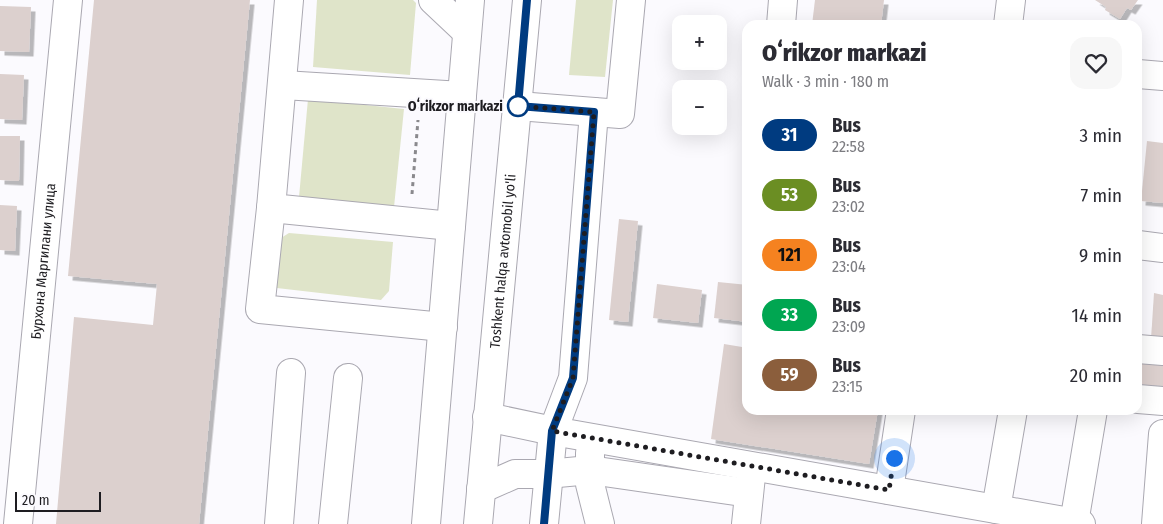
<!DOCTYPE html>
<meta charset="utf-8">
<style>
:root{--surface:#fff;--page:#f7f7f7;--text:#2b2b33;--muted:#7c7c81}
body{margin:0;font-family:"Fira Sans Condensed",sans-serif;background:var(--page);color:var(--text);height:100vh;display:flex;flex-direction:column;font-size:19px;white-space:nowrap}
*{box-sizing:border-box;margin:0}
p{font-size:16px;color:var(--muted)}
.icon{flex:none;width:28px;height:28px;fill:none;stroke:currentColor;stroke-width:2;stroke-linecap:round;stroke-linejoin:round}
.map{position:relative;flex:1;overflow:hidden}
.details{position:absolute;left:742px;top:20px;width:400px;height:395px;display:flex;flex-direction:column;background:var(--surface);border-radius:15px;box-shadow:0 5px 20px #0002}
.details>*{flex:none}
.badge{padding:0 10px;border-radius:16px;font-size:18px;line-height:32px}
.controls{position:absolute;left:672px;top:15px;display:grid;gap:10px}
.controls a{display:grid;place-items:center;width:55px;height:55px;border-radius:10px;background:var(--surface);box-shadow:0 5px 20px #0002;font-size:25px}
.scale{position:absolute;left:15px;bottom:12px;width:86px;box-sizing:border-box;padding-left:5px;border:2px solid #1e1d21;border-top:0;font-size:14px;line-height:18px;white-space:nowrap;color:#1e1d21;-webkit-text-stroke:4px #fbfafe;paint-order:stroke}
.you{position:absolute;width:25px;height:25px;margin:-12px;border:4px solid #fff;border-radius:50%;background:#1a73e8;box-shadow:0 0 0 8px #1a73e833}
.map>.badge{position:absolute;translate:-50% -50%;box-shadow:0 0 0 2px #fff}
.round{display:grid;place-items:center;flex:none;width:52px;height:52px;border-radius:15px;background:var(--page)}
.overview{display:flex;align-items:center;justify-content:space-between;height:85px;padding:0 20px}
h1{font-size:24px;font-weight:800;line-height:38px}
ul{padding:0;list-style:none}
li{display:flex;align-items:center;gap:15px;height:60px;padding:0 20px}
li div{flex:1}
li b{display:block;font-size:19px}
li em{font-style:normal}
li .badge{min-width:55px;font-weight:700;text-align:center}
.map>svg:first-child{display:block}
.green{fill:#dfe4c9}
.building{fill:#dcd0ce;filter:url(#shadow)}
.lines{fill:none;stroke-linecap:round;stroke-linejoin:round}
.minor-casing{stroke:#aaa8b1;stroke-width:30}
.highway-casing{stroke:#aaa8b1;stroke-width:30}
.path{stroke:#8a898d;stroke-width:3;stroke-dasharray:4 4;stroke-linecap:butt}
.minor{stroke:#fff;stroke-width:28}
.highway{stroke:#fff;stroke-width:28}
.line-casing{stroke:#fff;stroke-width:11}
.line{stroke:#003b80;stroke-width:8}
.walk{stroke:#1e1d21;stroke-width:5;stroke-dasharray:0 9}
.stop-dot{fill:#fff;stroke:#003b80;stroke-width:2.5}
.labels{text-anchor:middle;stroke-width:4;stroke-linejoin:round;paint-order:stroke}
.stop-label{font-size:14px;font-weight:bold;fill:#1e1d21;stroke:#fbfafe;text-anchor:end}
.street-label{font-size:14px;fill:#1e1d21;stroke:#fbfafe}
</style>
<div class="map">
<svg width="1163" height="524" viewBox="0 0 1163 524">
<defs>
<filter id="shadow"><feDropShadow dx="4.5" dy="4.5" stdDeviation="0" flood-color="#0004"/></filter>
</defs>
<rect width="100%" height="100%" fill="#fbfafe"/>
<g class="green">
<polygon points="317,0 413,0 416,3 410,75 313,67"/>
<polygon points="576,0 613,0 605,77 569,75"/>
<polygon points="308,99 404,109 394,207 299,197"/>
<polygon points="289,233 393,242 389,291 381,300 268,287 273,243"/>
</g>
<g class="building">
<polygon points="94,0 250,0 199,524 56,524 74,317 153,325 157,284 68,276"/>
<polygon points="815,0 884,0 881,25 812,25"/>
<polygon points="1095,0 1138,0 1131,10 1127,8 1120,19 1105,10 1106,7"/>
<polygon points="0,6 31,7 29,52 0,51"/>
<polygon points="0,74 24,75 22,120 0,119"/>
<polygon points="0,136 20,136 19,181 0,180"/>
<polygon points="1147,141 1163,143 1163,203 1141,201"/>
<polygon points="0,205 17,206 15,251 0,250"/>
<polygon points="619,219 638,221 628,322 609,320"/>
<polygon points="718,282 748,285 748,322 714,318"/>
<polygon points="657,284 702,290 698,323 653,318"/>
<polygon points="1154,293 1163,295 1163,340 1151,339"/>
<polygon points="724,344 748,348 748,410 878,410 869,464 711,439"/>
<polygon points="1138,359 1163,361 1163,386 1138,384"/>
</g>
<g class="lines">
<defs>
<g id="minor">
<polyline points="289,0 271,208 451,226"/>
<polyline points="781,25 783,0"/>
<polyline points="1008,25 1011,0"/>
<polyline points="1138,74 1163,76"/>
<polyline points="283,85 462,96"/>
<polyline points="518,106 620,114 631,0"/>
<polyline points="271,208 260,309 443,327"/>
<polyline points="1138,245 1163,248"/>
<polyline points="1138,349 1163,351"/>
<polyline points="1138,399 1163,401"/>
<polyline points="487,417 553,431 1081,524"/>
<polyline points="590,453 590,484 600,524"/>
<polyline points="481,489 515,474 547,474 590,470 749,493"/>
<polyline points="889,490 901,410"/>
<polyline points="996,509 1013,410"/>
<polyline points="1074,523 1093,410"/>
<path id="s1" d="M 18,524 L 68,0"/>
<polyline points="279,524 291,373"/>
<polyline points="333,524 348,378"/>
<polyline points="544,524 553,431 573,378 594,112"/>
<polyline points="746,524 751,476"/>
<polyline points="1156,524 1163,434"/>
</g>
<g id="highway">
<polyline points="433,0 467,32"/>
<polyline points="426,524 470,0"/>
<path id="s2" d="M 478,524 L 527,0"/>
</g>
</defs>
<use href="#minor" class="minor-casing"/>
<use href="#highway" class="highway-casing"/>
<polyline class="path" points="412,194 418,120"/>
<use href="#minor" class="minor"/>
<use href="#highway" class="highway"/>
</g>
<g class="lines">
<defs>
<polyline id="line" points="527,0 518,106 594,112 573,378 552,431 544,524"/>
</defs>
<use href="#line" class="line-casing"/>
<use href="#line" class="line"/>
<polyline class="walk" points="518,106 594,112 573,378 552,431 889,490 894,458"/>
</g>
<circle class="stop-dot" cx="518" cy="106" r="10"/>
<g class="labels">
<g class="stop-label">
<text x="503" y="111">Oʻrikzor markazi</text>
</g>
<g class="street-label">
<text dy="5" stroke="none"><textPath href="#s1" startOffset="264">Бурхона Маргилани улица</textPath></text>
<text dy="5" stroke="none"><textPath href="#s2" startOffset="264">Toshkent halqa avtomobil yo'li</textPath></text>
</g>
</g>
</svg>
<div class="controls">
<a>+</a>
<a>−</a>
</div>
<div class="scale">20 m</div>
<div class="you" style="left:894px;top:458px"></div>
<section class="details">
<div class="overview"><div><h1>Oʻrikzor markazi</h1><p>Walk · 3 min · 180 m</p></div><a class="round"><svg class="icon" aria-label="heart" viewBox="0 0 24 24"><path d="M12 20l-8-8c-3-5 5-10 8-4 3-6 11-1 8 4z"/></svg></a></div>
<ul>
<li><span class="badge" style="background:#003b80;color:#fff">31</span><div><b>Bus</b><p>22:58</p></div><em>3 min</em></li>
<li><span class="badge" style="background:#6b8e23;color:#fff">53</span><div><b>Bus</b><p>23:02</p></div><em>7 min</em></li>
<li><span class="badge" style="background:#f58220;color:#111">121</span><div><b>Bus</b><p>23:04</p></div><em>9 min</em></li>
<li><span class="badge" style="background:#00a651;color:#fff">33</span><div><b>Bus</b><p>23:09</p></div><em>14 min</em></li>
<li><span class="badge" style="background:#8b5e3c;color:#fff">59</span><div><b>Bus</b><p>23:15</p></div><em>20 min</em></li>
</ul>
</section>
</div>
